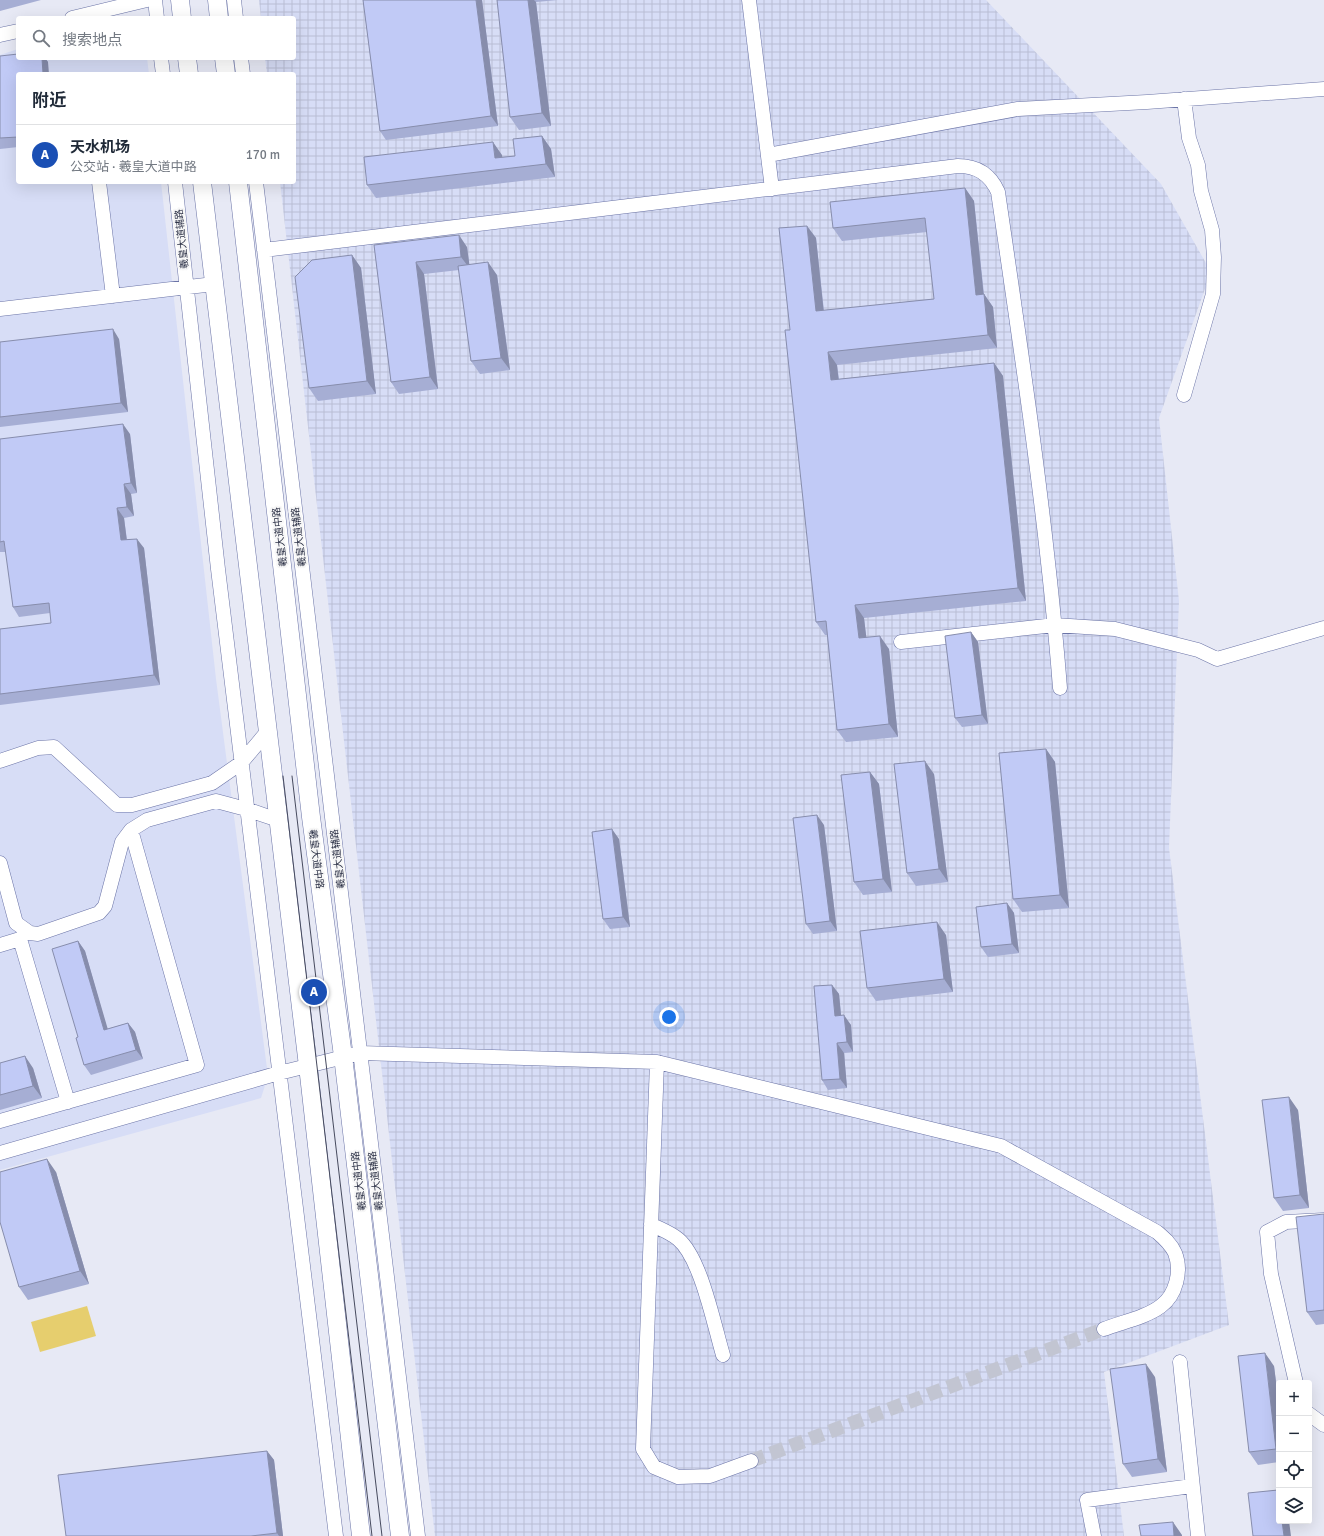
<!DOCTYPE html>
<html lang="zh">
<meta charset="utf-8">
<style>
body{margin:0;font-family:Signika,"Noto Sans SC",sans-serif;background:#f2f2f3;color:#1f2937}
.controls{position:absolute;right:12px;bottom:12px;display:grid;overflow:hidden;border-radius:4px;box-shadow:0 4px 16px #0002}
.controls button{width:36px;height:36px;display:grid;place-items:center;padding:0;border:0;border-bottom:1px solid #e0e1e3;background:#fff;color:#1f2937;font:20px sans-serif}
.you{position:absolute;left:669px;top:1017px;width:14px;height:14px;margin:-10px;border:3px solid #fff;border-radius:50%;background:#1a73e8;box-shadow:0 0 0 6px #1a73e833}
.badge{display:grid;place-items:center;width:26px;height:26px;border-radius:50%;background:#887416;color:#fff;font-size:13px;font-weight:700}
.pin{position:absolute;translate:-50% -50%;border:2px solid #fff;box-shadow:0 1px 4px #0006}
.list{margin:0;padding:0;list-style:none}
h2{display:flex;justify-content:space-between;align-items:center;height:52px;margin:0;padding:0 16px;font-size:17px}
h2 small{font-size:13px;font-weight:400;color:#747a83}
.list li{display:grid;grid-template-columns:26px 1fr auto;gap:12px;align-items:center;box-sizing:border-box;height:60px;padding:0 16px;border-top:1px solid #e0e1e3}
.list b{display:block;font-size:15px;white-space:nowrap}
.list p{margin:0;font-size:13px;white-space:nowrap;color:#747a83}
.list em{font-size:13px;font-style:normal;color:#747a83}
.icon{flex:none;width:22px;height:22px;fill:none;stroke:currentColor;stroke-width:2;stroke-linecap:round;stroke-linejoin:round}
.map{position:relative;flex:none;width:1324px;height:1536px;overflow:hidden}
.search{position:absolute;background:#fff;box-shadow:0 4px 16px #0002;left:16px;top:16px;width:280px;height:44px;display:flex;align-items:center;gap:10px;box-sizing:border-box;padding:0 14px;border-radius:4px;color:#747a83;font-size:15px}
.panel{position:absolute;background:#fff;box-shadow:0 4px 16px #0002;left:16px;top:72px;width:280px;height:112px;border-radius:4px}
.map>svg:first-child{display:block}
</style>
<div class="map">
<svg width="1324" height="1536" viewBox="0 0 1324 1536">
<defs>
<pattern id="industrial-grid" width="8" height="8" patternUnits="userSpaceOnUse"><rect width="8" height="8" fill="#d7ddf6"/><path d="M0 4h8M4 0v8" fill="none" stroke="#b9bed4"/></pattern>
</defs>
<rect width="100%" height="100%" fill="#e7e9f5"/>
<path fill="#d7ddf6" d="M18,49V58H147L149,74H18V182H161L216,679L268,1076L261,1098L0,1170V55Z"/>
<path fill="url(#industrial-grid)" d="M259,0H986L1161,184L1211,272L1159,418L1179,601L1169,848L1229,1325L1104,1372L1124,1536H435L280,182H294V74H267L265,58H294V18H261Z"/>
<path fill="#e6ce6e" d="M87,1306L96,1336L40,1352L31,1322Z"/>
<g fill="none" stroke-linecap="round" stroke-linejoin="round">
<path stroke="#c2c5d2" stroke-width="14" stroke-dasharray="14 7" stroke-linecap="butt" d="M751,1461L1104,1329"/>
<g stroke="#6b74a7" stroke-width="15">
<path id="minor" d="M155,0L157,18
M234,0L236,18
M749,0L772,189
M72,18L147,0
M0,35L18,31
M161,58L163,74
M241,58L243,74
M1184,99L1189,138L1198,165L1201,191L1212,230L1214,257L1213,294L1184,395
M768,155L1018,109L1147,102L1324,89
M99,182L113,296
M175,182L218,569L336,1536
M256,182L418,1536
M264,250L958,166C977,166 990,174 998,192C1022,357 1047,522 1060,688
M0,309L214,284
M901,642L1055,625L1115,629L1198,650L1217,659L1324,628
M0,761L38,748L54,747L117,805H132L212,783L241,763L267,732
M0,863L16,923L30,933L38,934L99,913L105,906L122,842L131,830L147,820L216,801L246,809L278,820
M0,945L20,939L68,1102
M657,1062L643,1449L654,1467L678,1477L710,1476L751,1461
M0,1121L197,1065L131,830
M0,1153L279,1073L360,1053L657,1062L1001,1146L1157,1232C1164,1238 1171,1244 1175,1253C1182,1271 1176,1295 1161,1306C1145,1318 1122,1322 1104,1329
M651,1224C660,1229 671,1233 678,1239C701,1258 714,1325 723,1355
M1180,1362L1198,1536
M1296,1383L1271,1274L1267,1232L1286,1222L1324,1220
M1309,1414L1324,1425
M1094,1536L1087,1500L1192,1486"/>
</g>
<g stroke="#6b74a7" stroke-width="19">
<path id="major" d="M180,0L182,18
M217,0L219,18
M187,58L189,74
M224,58L226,74
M202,182L308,1066L361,1536
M238,182L311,817L343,1056L400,1536"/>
</g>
<use href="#minor" stroke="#fff" stroke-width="14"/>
<use href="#major" stroke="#fff" stroke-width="18"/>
<path stroke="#464a5e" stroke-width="1" d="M283,776L372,1536
M292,776L382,1536"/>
</g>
<path fill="#a6aed4" d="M0,0H41L0,11Z
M363,0H482L498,126L386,140L380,131Z
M497,0H558L536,2L551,126L519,130L510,117Z
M0,56L18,58H45L48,62L18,74V147L0,149Z
M542,136L551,149L555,177L376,198L367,185L502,155V157L515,156Z
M965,188L974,201L984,294L993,307L997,348L837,365L839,379L994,363L1003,376L1026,601L864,618L866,637L889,649L898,737L846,742L837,730L827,635H825L816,622L807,226L816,238L824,311L934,299L927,232L842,241L833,228Z
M374,245L467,247L469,264L497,275L510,370L480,374L471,361L459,270L424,274L438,389L399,394L391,382Z
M352,255L361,268L376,394L318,401L309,388Z
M119,339L128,412L0,427V342Z
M130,434L137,493L131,494L134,516L124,518L127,540L144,548L160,685L0,705V629L51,623L50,613L19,617L13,607L6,552H0V439Z
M971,632L978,642L988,724L962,727L955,718Z
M1046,749L1055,762L1069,908L1022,912L1013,899Z
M870,772L879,784L892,892L863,895L854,882Z
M934,774L948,882L916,886L907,873Z
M824,825L837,931L813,934L806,924Z
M619,839L630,927L610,929L603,919Z
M1007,903L1014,913L1019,953L988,957L981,947Z
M946,935L953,992L876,1001L867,988Z
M78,941L85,951L107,1029L128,1023L135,1032L143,1059L91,1075L84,1065L78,1037Z
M832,985L839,994L841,1015L851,1025L853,1052L844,1053L847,1088L828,1090L822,1080Z
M0,1063L33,1068L42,1098L0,1110Z
M1298,1110L1309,1208L1283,1211L1274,1198Z
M56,1172L89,1284L28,1300L19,1287Z
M1324,1214V1324L1316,1325L1307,1312Z
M1274,1366L1279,1406V1462L1258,1465L1249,1452Z
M1155,1377L1167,1472L1132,1477L1123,1464Z
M267,1451L274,1460L283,1536H66Z"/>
<path fill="#878dac" d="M476,0H482L498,126L491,116Z
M528,0H534L536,2L551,126L542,113Z
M42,58H45L48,62L49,74H43Z
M542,136L551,149L555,177L546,164Z
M493,142L502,155L504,169L495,158Z
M965,188L974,201L985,308L976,295Z
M807,226L816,238L825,324L816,311Z
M459,235L467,247L470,269L461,257Z
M352,255L361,268L376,394L367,381Z
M416,262L424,274L438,389L430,377Z
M488,262L497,275L510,370L501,358Z
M984,294L993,307L997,348L988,335Z
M113,329L119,339L128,412L121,403Z
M828,352L837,365L840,393L831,380Z
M994,363L1003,376L1026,601L1018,588Z
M123,424L130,434L137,493L131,483Z
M124,484L131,494L134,516L127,507Z
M117,508L124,518L128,550L121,540Z
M137,539L144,548L160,685L154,675Z
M855,605L864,618L868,651L859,638Z
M971,632L978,642L988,724L982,715Z
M880,636L889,649L898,737L889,724Z
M1046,749L1055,762L1069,908L1060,895Z
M925,761L934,774L948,882L939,869Z
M870,772L879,784L892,892L883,879Z
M817,815L824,825L837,931L830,921Z
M612,829L619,839L630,927L623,917Z
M1007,903L1014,913L1019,953L1012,944Z
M937,922L946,935L953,992L944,979Z
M78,941L85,951L111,1040L104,1030Z
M832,985L839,994L842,1025L835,1016Z
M844,1015L851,1025L853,1052L847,1042Z
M128,1023L135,1032L143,1059L136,1050Z
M837,1043L844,1053L847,1088L840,1079Z
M25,1056L33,1068L42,1098L33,1086Z
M1289,1097L1298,1110L1309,1208L1300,1195Z
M47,1159L56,1172L89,1284L80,1271Z
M1265,1353L1274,1366L1279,1406V1452L1276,1449Z
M1146,1364L1155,1377L1167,1472L1158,1459Z
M267,1451L274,1460L283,1536H279L277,1533Z
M1282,1521H1289L1291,1536H1284Z
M1173,1522L1182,1535V1536H1174Z"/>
<path fill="#c1caf6" stroke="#878dac" d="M363,0H476L491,116L380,131Z
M497,0H528L542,113L510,117Z
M18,54V58H42L43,74H18V137L0,138V56Z
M542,136L546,164L367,185L364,157L493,142L495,158L515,156L513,139Z
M965,188L976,295L984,294L988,335L828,352L831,380L994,363L1018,588L855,605L859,638L880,636L889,724L837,730L826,621L816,622L785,330H790L779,228L807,226L816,311L934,299L925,218L833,228L830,202Z
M459,235L461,257L416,262L430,377L391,382L374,245Z
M352,255L367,381L309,388L295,277L312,260Z
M488,262L501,358L471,361L458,266Z
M113,329L121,403L0,417V342Z
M123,424L131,483L124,484L127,507L117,508L121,540L137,539L154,675L0,694V629L51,623L49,603L13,607L4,541L0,542V439Z
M971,632L982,715L955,718L945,636Z
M1046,749L1060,895L1013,899L999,753Z
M925,761L939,869L907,873L894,764Z
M870,772L883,879L854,882L841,775Z
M817,815L830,921L806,924L793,818Z
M612,829L623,917L603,919L592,832Z
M1007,903L1012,944L981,947L976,907Z
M937,922L944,979L867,988L860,931Z
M78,941L104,1030L128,1023L136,1050L84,1065L76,1038L78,1037L52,949Z
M832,985L835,1016L844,1015L847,1042L837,1043L840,1079L822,1080L814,986Z
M25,1056L33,1086L0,1095V1063Z
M1289,1097L1300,1195L1274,1198L1262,1100Z
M47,1159L80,1271L19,1287L0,1222V1172Z
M1324,1214V1310L1307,1312L1296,1217Z
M1265,1353L1276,1449L1249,1452L1238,1356Z
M1146,1364L1158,1459L1123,1464L1110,1369Z
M267,1451L277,1533L251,1536H66L58,1475Z
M1278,1490L1279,1496V1521H1282L1284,1536H1253L1248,1493Z
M1173,1522L1174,1536H1141L1139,1525Z"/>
<g text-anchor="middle" stroke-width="4" stroke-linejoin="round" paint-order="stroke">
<g font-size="10" fill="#2e3348" stroke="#f7f7f7">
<text transform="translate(181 239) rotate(-96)" y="4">羲皇大道辅路</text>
<text transform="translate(279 537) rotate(-97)" y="4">羲皇大道中路</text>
<text transform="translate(298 537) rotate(-97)" y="4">羲皇大道辅路</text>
<text transform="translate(317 859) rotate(83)" y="4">羲皇大道中路</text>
<text transform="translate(337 859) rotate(-97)" y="4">羲皇大道辅路</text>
<text transform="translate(358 1181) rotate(-97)" y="4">羲皇大道中路</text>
<text transform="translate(375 1181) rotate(-97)" y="4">羲皇大道辅路</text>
</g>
</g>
</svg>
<div class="controls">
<button>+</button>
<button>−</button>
<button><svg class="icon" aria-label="locate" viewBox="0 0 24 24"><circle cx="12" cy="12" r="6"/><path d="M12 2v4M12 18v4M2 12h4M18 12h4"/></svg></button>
<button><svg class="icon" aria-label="layers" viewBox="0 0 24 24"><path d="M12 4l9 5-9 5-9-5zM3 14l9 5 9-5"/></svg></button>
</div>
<div class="you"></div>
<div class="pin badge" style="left:314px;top:992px;background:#1a4fb4">A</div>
<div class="search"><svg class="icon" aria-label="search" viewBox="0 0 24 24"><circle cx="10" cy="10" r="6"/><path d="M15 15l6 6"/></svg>搜索地点</div>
<section class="panel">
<h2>附近<small></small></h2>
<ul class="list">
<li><span class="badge" style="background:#1a4fb4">A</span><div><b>天水机场</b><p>公交站 · 羲皇大道中路</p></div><em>170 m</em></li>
</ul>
</section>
</div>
